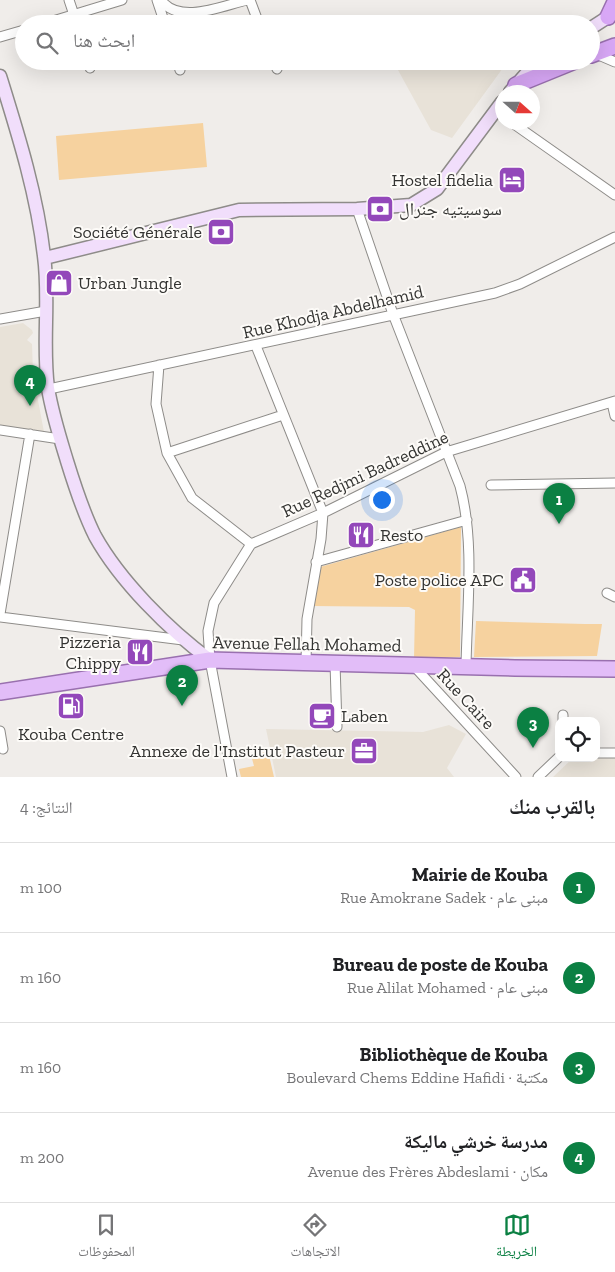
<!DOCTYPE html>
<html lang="ar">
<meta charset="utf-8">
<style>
body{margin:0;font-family:"Zilla Slab","Noto Naskh Arabic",serif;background:#f2f2f2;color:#202124;direction:rtl}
.controls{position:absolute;right:15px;bottom:15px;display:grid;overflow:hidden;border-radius:10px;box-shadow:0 5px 20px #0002}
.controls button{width:45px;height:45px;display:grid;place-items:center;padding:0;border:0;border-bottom:1px solid #e0e0e0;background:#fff;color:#202124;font:25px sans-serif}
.compass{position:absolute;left:495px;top:85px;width:45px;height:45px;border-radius:50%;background:#fff;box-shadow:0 5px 20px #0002;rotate:111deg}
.you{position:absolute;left:381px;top:499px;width:18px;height:18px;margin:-12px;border:4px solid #fff;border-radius:50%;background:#1a73e8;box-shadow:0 0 0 8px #1a73e833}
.badge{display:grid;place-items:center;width:32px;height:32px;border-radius:50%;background:#0b8043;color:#fff;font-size:16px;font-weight:700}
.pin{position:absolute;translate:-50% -41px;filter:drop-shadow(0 1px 2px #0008)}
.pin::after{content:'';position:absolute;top:26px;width:18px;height:15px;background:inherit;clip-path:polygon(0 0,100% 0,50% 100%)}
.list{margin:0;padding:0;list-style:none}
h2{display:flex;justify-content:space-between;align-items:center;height:65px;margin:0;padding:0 20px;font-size:21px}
h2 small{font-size:16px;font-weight:400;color:#757577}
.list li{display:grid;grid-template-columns:32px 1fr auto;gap:15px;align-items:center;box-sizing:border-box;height:90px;padding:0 20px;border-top:1px solid #e0e0e0}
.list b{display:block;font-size:19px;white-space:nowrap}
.list p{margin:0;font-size:16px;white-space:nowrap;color:#757577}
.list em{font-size:16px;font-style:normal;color:#757577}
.icon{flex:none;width:28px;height:28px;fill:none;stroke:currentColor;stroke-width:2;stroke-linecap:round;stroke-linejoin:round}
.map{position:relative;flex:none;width:615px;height:777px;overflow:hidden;direction:ltr}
.search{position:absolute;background:#fff;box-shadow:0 5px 20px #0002;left:15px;right:15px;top:15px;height:55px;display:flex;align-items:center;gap:12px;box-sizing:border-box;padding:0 18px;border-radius:28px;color:#757577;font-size:19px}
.sheet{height:425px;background:#fff}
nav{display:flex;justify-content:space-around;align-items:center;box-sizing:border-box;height:70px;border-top:1px solid #e0e0e0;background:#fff;font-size:14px;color:#757577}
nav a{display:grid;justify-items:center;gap:2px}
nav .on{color:#0b8043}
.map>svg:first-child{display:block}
</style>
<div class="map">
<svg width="615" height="777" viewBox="0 0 615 777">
<rect width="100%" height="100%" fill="#f0edea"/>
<path fill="#e8e2d8" d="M393,61H508L452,138L431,130Z
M23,323L32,330L33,333L27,340L32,344L33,374L44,432L0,427V327Z
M449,725L466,734L447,768L454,777H276L266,729L423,732Z
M615,757V777H553L573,758Z"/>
<path fill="#f6d29f" d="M203,123L207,167L59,180L56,136Z
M461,527L460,657L414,659L415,610L409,607L311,606L320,567Z
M476,621L585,624H602L597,656L474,657Z
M268,751L274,777H241L239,769L254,766L251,755Z"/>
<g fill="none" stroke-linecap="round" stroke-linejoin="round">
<g stroke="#8e8c89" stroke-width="11">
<path id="minor" d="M69,0L77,24
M157,0L165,24
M161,0C179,25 222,6 247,0
M250,0L259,24
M43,24L122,0
M0,37L24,30
M594,53L615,62
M88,61L90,68
M177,61L180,70
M274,61L277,69
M511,122L615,195
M357,209L393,314L460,486C475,542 467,608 466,666
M0,319L46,311
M256,346L323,513L321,539L307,619L306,663
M159,365L156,404L167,453L192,498L251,544
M49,389L495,293L520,284L615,237
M612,403L615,416
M0,430L60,439
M167,453L283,415
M491,485L615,483
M316,562L467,520
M607,593L615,597
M0,614L30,434
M0,617L183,640
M335,663L337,727
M413,665L516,777
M563,721V715
M0,731L3,749
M596,753H615
M232,777L210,660L208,631L214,603L251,544L323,513L446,452L615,401
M538,777L559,757"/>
</g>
<g stroke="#8e8c89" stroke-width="15">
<path id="secondary" d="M591,28L608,17
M0,76C18,134 37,194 44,256C50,300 42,344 48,388C52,413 60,438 67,461C75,487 83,512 95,536C120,581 169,630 210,660
M510,92L533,66L540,61
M45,258L239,210L357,209L411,205L437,189L502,102"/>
</g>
<g stroke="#9970af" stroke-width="18">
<path id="primary" d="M0,692L210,660L515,668L615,669"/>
</g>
<g stroke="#9970af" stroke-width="18">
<path id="trunk" d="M608,17L615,2
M591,55L615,46
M516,85L575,61"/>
</g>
<use href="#minor" stroke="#fff" stroke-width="9"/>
<use href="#secondary" stroke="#f1defb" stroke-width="12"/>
<use href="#primary" stroke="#e2bdf8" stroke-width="15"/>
<use href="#trunk" stroke="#d8a7f6" stroke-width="15"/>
</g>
<defs>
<g id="hotel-square" transform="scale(1.4375)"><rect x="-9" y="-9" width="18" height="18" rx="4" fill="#9348ba" stroke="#fdfbf8"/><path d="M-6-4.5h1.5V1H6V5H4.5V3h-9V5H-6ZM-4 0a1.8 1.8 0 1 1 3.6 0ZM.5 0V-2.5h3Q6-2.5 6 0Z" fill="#fff"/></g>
<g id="bank-square" transform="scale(1.4375)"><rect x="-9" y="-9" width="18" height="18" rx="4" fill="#9348ba" stroke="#fdfbf8"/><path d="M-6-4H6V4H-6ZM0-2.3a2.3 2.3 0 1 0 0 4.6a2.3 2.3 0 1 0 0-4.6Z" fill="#fff"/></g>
<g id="shop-square" transform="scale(1.4375)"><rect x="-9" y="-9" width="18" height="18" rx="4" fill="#9348ba" stroke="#fdfbf8"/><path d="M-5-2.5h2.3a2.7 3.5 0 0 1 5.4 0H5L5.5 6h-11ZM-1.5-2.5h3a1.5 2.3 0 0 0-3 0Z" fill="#fff"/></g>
<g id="restaurant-square" transform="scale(1.4375)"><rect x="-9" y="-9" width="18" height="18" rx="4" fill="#9348ba" stroke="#fdfbf8"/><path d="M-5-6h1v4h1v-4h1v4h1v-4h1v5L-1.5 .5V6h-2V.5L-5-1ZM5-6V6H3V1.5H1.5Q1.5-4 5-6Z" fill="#fff"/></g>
<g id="civic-square" transform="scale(1.4375)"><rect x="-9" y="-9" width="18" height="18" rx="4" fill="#9348ba" stroke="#fdfbf8"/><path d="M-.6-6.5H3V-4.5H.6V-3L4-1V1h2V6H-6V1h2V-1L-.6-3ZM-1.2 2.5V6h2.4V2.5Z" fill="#fff"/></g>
<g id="fuel-square" transform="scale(1.4375)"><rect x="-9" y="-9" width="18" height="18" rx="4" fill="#9348ba" stroke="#fdfbf8"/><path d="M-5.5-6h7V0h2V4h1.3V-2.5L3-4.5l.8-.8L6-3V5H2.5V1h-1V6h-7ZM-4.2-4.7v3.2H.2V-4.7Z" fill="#fff"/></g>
<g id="cafe-square" transform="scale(1.4375)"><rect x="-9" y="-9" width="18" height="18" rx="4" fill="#9348ba" stroke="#fdfbf8"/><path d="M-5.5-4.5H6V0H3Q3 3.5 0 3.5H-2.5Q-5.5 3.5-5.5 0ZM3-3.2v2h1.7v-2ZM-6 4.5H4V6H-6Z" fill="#fff"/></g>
<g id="office-square" transform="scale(1.4375)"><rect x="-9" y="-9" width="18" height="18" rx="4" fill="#9348ba" stroke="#fdfbf8"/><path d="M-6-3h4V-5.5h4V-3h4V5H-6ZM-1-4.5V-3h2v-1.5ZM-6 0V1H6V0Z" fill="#fff"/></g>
</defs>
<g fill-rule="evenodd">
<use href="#hotel-square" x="512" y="180"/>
<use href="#bank-square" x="380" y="209"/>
<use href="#bank-square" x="221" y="232"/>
<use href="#shop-square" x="59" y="283"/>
<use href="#restaurant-square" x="361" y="535"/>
<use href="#civic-square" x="523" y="580"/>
<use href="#restaurant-square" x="140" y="652"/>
<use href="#fuel-square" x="71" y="706"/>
<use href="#cafe-square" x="322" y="716"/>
<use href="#office-square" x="364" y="751"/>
</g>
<g text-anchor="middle" stroke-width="4" stroke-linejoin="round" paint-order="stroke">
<g font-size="18" fill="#343432" stroke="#fdfbf8" text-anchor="end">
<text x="493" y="186">Hostel fidelia</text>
<text x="399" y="215" text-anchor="start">سوسيتيه جنرال</text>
<text x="202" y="238">Société Générale</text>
<text x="78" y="289" text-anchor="start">Urban Jungle</text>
<text x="380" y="541" text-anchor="start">Resto</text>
<text x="504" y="586">Poste police APC</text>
<text x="121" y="648">Pizzeria<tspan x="121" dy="21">Chippy</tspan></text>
<text x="341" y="722" text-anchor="start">Laben</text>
<text x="71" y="740" text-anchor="middle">Kouba Centre</text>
<text x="345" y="757">Annexe de l'Institut Pasteur</text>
</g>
<g font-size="18" fill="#343432" stroke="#fdfbf8">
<text transform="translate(333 312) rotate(-13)" y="6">Rue Khodja Abdelhamid</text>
<text transform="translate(365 474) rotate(-25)" y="6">Rue Redjmi Badreddine</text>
<text transform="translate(307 644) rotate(1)" y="6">Avenue Fellah Mohamed</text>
<text transform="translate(466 699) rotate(47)" y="6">Rue Caire</text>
</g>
</g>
</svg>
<div class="controls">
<button><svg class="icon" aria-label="locate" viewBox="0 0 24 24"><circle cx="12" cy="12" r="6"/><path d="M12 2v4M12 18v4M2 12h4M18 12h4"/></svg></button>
</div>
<svg class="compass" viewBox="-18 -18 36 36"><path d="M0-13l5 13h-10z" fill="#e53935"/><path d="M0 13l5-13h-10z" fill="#757577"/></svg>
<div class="you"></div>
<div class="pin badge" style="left:559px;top:524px">1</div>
<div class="pin badge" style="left:182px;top:706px">2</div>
<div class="pin badge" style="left:533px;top:748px">3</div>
<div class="pin badge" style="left:30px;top:406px">4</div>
<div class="search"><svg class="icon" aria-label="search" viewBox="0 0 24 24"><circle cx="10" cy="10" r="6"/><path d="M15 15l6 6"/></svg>ابحث هنا</div>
</div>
<section class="sheet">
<h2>بالقرب منك<small>النتائج: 4</small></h2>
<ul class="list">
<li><span class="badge">1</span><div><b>Mairie de Kouba</b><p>مبنى عام · Rue Amokrane Sadek</p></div><em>100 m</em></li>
<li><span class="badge">2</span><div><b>Bureau de poste de Kouba</b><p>مبنى عام · Rue Alilat Mohamed</p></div><em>160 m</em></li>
<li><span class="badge">3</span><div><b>Bibliothèque de Kouba</b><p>مكتبة · Boulevard Chems Eddine Hafidi</p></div><em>160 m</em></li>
<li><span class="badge">4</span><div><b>مدرسة خرشي ماليكة</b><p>مكان · Avenue des Frères Abdeslami</p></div><em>200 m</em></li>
</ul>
</section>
<nav>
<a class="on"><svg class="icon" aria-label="map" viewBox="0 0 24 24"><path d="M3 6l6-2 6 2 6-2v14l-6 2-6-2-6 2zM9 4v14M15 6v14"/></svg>الخريطة</a>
<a><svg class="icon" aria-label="directions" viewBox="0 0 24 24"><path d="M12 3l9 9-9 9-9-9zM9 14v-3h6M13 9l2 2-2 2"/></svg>الاتجاهات</a>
<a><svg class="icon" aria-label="saved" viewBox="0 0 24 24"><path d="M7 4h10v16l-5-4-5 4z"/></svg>المحفوظات</a>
</nav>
